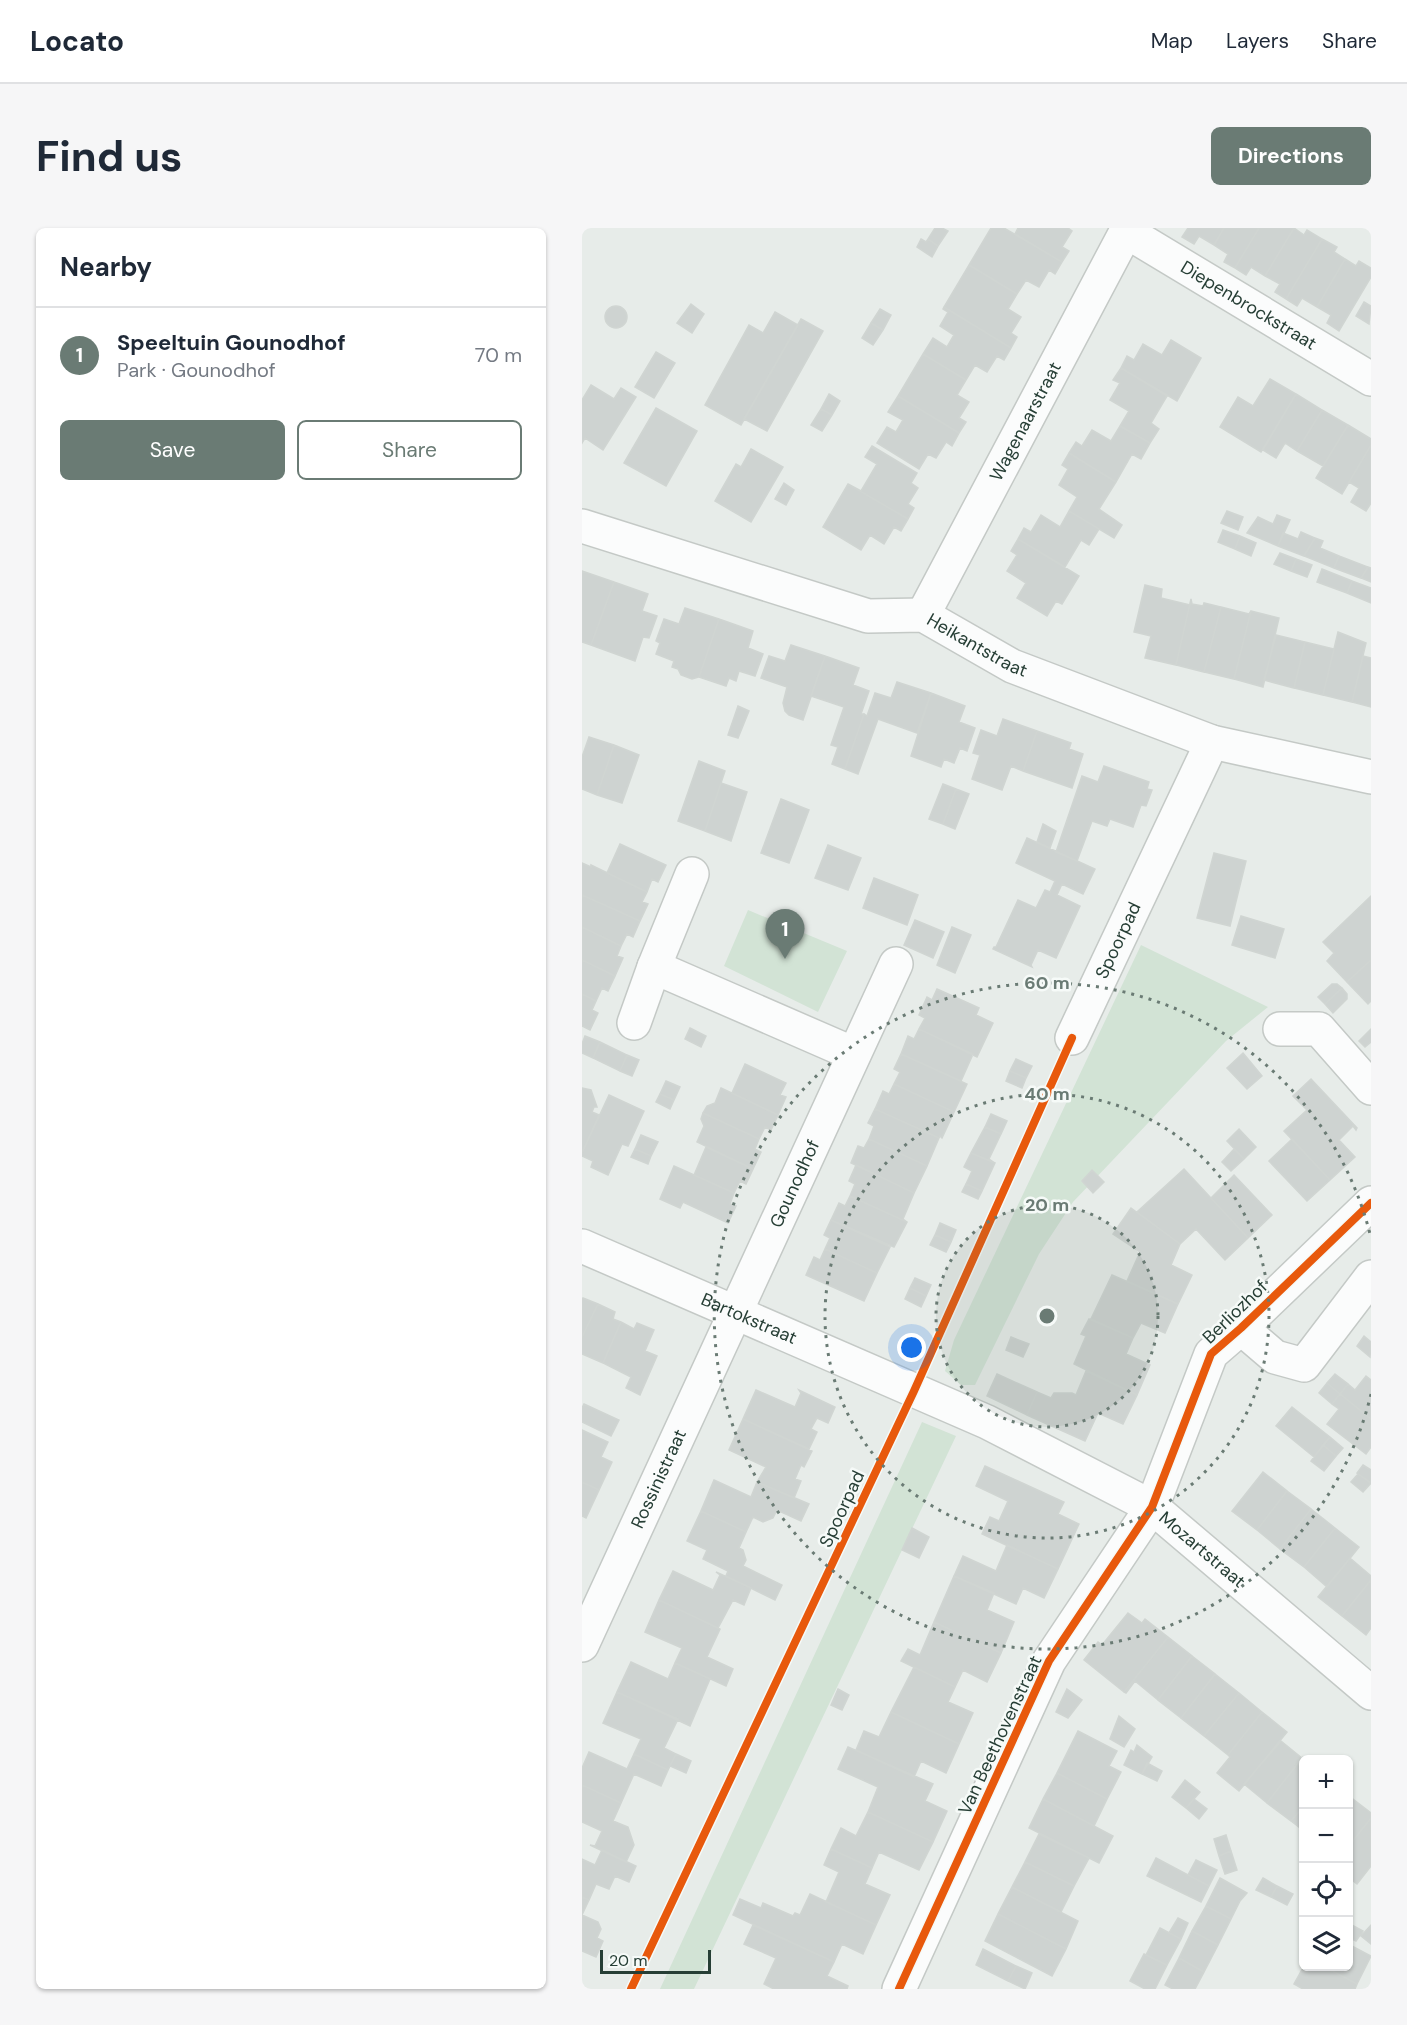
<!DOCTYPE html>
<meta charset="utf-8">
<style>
body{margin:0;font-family:"DM Sans",sans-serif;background:#f6f6f7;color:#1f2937}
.controls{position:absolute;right:18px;bottom:18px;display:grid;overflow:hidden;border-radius:9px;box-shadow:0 2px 4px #0004}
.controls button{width:54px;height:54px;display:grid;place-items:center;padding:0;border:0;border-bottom:2px solid #e0e1e3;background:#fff;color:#1f2937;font:30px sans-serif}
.scale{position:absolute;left:18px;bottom:15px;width:111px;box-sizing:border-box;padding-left:6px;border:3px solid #263e35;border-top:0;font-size:16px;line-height:21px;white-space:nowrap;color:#263e35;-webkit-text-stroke:4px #f6faf8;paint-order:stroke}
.you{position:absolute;left:330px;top:1120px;width:21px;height:21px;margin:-15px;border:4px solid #fff;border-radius:50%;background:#1a73e8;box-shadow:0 0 0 9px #1a73e833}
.badge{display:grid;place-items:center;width:39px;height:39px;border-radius:50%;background:#6a7b74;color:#fff;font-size:20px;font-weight:700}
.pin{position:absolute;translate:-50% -50px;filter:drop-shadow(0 2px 3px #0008)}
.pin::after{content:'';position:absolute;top:32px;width:21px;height:18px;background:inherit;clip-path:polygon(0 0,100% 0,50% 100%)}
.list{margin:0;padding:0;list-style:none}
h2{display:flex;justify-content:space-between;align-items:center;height:78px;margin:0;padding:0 24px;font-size:26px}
h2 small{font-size:20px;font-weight:400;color:#747a83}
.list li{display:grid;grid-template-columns:39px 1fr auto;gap:18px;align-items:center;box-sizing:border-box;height:96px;padding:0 24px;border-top:2px solid #e0e1e3}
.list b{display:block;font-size:22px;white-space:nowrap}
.list p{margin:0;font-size:20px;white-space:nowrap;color:#747a83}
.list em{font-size:20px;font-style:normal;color:#747a83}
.actions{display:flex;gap:12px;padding:18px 24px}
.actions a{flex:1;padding:14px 0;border:2px solid #6a7b74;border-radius:9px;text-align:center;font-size:21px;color:#6a7b74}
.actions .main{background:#6a7b74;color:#fff}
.icon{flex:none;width:33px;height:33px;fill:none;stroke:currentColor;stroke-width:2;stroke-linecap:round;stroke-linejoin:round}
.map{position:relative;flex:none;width:789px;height:1761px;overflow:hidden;border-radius:9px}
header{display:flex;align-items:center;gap:36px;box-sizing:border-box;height:84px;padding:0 30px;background:#fff;border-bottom:2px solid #e0e1e3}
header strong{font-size:28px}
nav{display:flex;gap:33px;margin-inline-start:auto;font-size:21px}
.intro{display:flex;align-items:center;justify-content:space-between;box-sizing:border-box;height:144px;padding:0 36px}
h1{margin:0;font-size:42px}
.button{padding:15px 27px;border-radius:9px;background:#6a7b74;color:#fff;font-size:21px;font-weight:700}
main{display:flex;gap:36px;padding:0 36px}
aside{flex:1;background:#fff;border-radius:9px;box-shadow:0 2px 4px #0004}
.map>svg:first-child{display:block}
</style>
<header>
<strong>Locato</strong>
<nav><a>Map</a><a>Layers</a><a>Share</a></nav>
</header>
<div class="intro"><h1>Find us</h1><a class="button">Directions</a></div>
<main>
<aside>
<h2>Nearby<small></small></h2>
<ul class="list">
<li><span class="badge">1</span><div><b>Speeltuin Gounodhof</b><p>Park · Gounodhof</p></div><em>70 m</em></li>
</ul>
<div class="actions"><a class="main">Save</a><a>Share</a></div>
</aside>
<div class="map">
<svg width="789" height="1761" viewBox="0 0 789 1761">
<rect width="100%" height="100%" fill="#e7ece9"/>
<path fill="#d2e3d5" d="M166,682L265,723L236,784L142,738Z
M559,717L686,779L644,813L491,974L457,1026L393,1157H379L363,1143L372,1112Z
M340,1194L374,1208L112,1761H78Z"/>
<path fill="#ced3d1" stroke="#d0d5d2" stroke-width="1.5" d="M353,0H360L366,3L356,18L346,11Z
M409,0H422L480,34L473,46L467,42L457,59L444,52L435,66L387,37Z
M436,0H486L490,3L480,19L487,23L480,34L433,6Z
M606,0H642L632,17L617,8L612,16L600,9Z
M642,0H677L653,40L642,34L646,26L632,17Z
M677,0H712L683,48L669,39L664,47L653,40Z
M712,0L722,7L725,2L740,11L704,71L693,64L698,56L683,48Z
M339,11L344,14L346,11L356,18L350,29L335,19Z
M740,11L755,19L752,24L763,31L735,79L720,70L715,78L704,71Z
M763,31L774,38L777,33L789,40V49L757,103L745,95L749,87L735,79Z
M387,37L435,66L426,81L439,89L429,105L435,109L429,120L362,79Z
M782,74L789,78L787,96L774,88Z
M109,76L122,86L110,105L95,95Z
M23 89a11 11 0 1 1 22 0a11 11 0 1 1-22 0Z
M362,79L429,120L422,132L415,128L405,144L393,137L384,152L341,126L351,110L365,119L372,107L358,98L366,84L361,81Z
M298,81L309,87L301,102L289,95Z
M193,84L216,97L159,197L123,177L167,97L181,105Z
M219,91L241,103L185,203L162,191Z
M289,95L301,102L291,117L280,110Z
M589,112L619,130L595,173L539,140L545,128L552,132L561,116L580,127Z
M74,124L93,135L72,170L53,159Z
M341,126L384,152L375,167L387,174L377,190L384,194L377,205L316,168Z
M539,140L585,168L569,195L577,201L568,215L538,198L547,183L528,172L538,155L531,152Z
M688,151L714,166L679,224L638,199L656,169L671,178Z
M9,157L32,171L39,160L54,169L21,222L3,210L0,215V172Z
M247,166L258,173L250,187L239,181Z
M714,166L740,182L715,223L703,215L694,230L681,222Z
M316,168L377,205L370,218L364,214L354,230L346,226L337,241L295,215L305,199L314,204L321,192L306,184Z
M74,180L115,203L84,258L42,235Z
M239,181L250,187L240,203L229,197Z
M740,182L766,197L741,238L715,223Z
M766,197L789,211V217L760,266L734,250Z
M538,198L568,215L559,231L550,226L534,254L487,225L494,214L500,218L510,202L529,213Z
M789,217V275L784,283L769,274L777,260L767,254Z
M290,218L335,245L329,255L336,260L326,276L332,280L326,291L266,256L279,263L295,236L283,229Z
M169,221L201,239L169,294L133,273L154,236L159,239Z
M487,225L534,254L517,281L540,297L532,310L487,283L495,269L477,257L486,241L480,237Z
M202,255L212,262L204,277L193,271Z
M266,256L326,291L319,303L312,299L302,316L288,307L279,322L241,299Z
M487,283L517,301L507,317L499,312L483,339L436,311L442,300L449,304L459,287L478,299Z
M645,283L661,289L656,302L639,295Z
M695,287L708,292L696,318L665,305L676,289L691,296Z
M641,302L658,308L653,321L636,314Z
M719,304L733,310L722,328L696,318L701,305L716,311Z
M658,308L674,315L669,328L653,321Z
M733,310L741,313L738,320L757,328L752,340L722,328Z
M436,311L497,348L480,376L474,373L465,388L435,370L444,355L425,343L435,327L429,323Z
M698,325L714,331L709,343L692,336Z
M757,328L786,339L779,350L752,340Z
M714,331L730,337L725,349L709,343Z
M786,339L789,340V354L779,350Z
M740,341L770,353L765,365L735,354Z
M0,343L32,354L9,417L0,414Z
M770,353L789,360V375L765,365Z
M32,354L66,366L60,383L75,388L67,410L61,409L53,433L9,417Z
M563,357L580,361L579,370L608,377L609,371L594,437L563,430L569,408L552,404Z
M609,371L610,376L621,378L622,375L639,379L622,444L594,437Z
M639,379L667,386L669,383L652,451L622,444Z
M103,380L137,391L117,449L110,451L99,447L96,441L90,439L92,433L74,426L78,415L74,413L82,391L97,396Z
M669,383L697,390L681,459L652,451Z
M137,391L171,403L166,420L181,426L173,448L157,443L154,453L147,450L144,458L117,449Z
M756,404L784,415L770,474L741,467Z
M694,407L723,414L712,460L682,452Z
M723,414L752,421L741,467L712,460Z
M209,417L243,428L221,492L207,487L203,483L201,475L205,459L179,450L187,428L203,433Z
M243,428L277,440L271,457L287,463L279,486H282L263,541L250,536L256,519L249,517L262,479L229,468Z
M781,428L789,430V479L770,474Z
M315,454L349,465L335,505L296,491L276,546L263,541L282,486L285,488L293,465L309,470Z
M349,465L383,478L377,494L393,500L385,523L378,520L372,535L362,531L359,539L329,528Z
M156,478L167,483L156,510L146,507Z
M421,491L455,503L441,543L429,538L420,562L390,551L398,527L391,525L399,502L415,508Z
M455,503L489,515L487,521L501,526L490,560L441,543Z
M7,509L32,517L15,567L0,561V529Z
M32,517L57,527L40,575L15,567Z
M117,533L143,543L123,603L96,593Z
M522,538L567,554L565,561L570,562L564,578L559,577L551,599L528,591L525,598L510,593L495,633L474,624L500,548L516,554Z
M139,555L165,564L149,613L123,603Z
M361,556L374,561L361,596L347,591Z
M374,561L387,566L373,601L361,596Z
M199,571L227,582L207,635L179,625Z
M461,596L474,603L468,620L455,614Z
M445,610L513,641L501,666L480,656L475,667L498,678L474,730L456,722L449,737L450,739L411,721L412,719H414L436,672L454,680L463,662L468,664L473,653L434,635Z
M38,616L84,637L76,654L70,651L65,664L25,645Z
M246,617L279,630L266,662L233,650Z
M632,625L664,633L648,698L615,690Z
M0,635L9,639V637L65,664L60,674L66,676L58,693L0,667Z
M292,650L336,667L325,697L281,680Z
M0,667L58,693L51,709L45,706L39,718L0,699Z
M789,668V732L765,754L745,733L752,725L741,714Z
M659,688L702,701L693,730L650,717Z
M333,692L362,704L351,730L322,717Z
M0,699L39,718L35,728L41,730L33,748L0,732Z
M370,699L389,707L373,745L355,737Z
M0,732L33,748L26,763L20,760L14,773L0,766Z
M789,732V773L786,776L765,754Z
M750,756H755L760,760L743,776L736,769Z
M760,760L765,766V771L751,785L743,776Z
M355,761L397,780L394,787L411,795L395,829L337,801L343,790L337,787L345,769L350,772Z
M0,766L14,773L10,782L16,785L8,802L0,798Z
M108,800L124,808L119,819L103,811Z
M337,801L391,826L379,853L319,826L326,808L332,811Z
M789,801V814L783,819L777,813Z
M3,808L18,814L11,830L0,825V816Z
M18,814L45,827L38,843L11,830Z
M661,825L680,848L665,861L645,840Z
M319,826L385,856L372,884L312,856L318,844L312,841Z
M45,827L57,832L50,848L38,843Z
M434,831L450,838L444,850L428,843Z
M163,836L204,855L198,867L204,869L196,887L150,865Z
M428,843L444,850L440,860L424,853Z
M729,851L775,900L774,902L771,898L757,912L773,929L748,952L702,903L725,882L711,868Z
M84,853L98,859L92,872L78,866Z
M312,856L372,884L360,910L358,908L357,910L293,881L301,863L307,866Z
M0,860L9,862L15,879H12L10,884L17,887L0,925Z
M139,860L196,887L189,902L183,899L177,911L121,885L125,878L133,875Z
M78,866L92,872L88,881L74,874Z
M27,867L62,883L46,918L40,916L26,947L9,939L11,933L0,928V925Z
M293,881L357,910L345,938L287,911L292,898L286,895Z
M121,885L177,911L173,921L179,924L171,941L115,914L122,898L119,891Z
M409,886L425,893L419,906L403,899Z
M403,899L419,906L407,931L413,935L389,925Z
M657,901L674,919L662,931L645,913Z
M59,907L76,914L69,928L53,921Z
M287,911L345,938L332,965L269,935L276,918L282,920Z
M710,911L748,952L725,973L687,933Z
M124,919L171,941L164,956L158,953L152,965L112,947Z
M53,921L69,928L66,936L49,929Z
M652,921L662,931L649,943L640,934Z
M389,925L413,935L400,963L384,956L390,943L382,939Z
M274,937L332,965L321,991L325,994L268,968L273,956L267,953Z
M92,938L152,965L148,976L154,978L146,995L101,974L98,980L78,971Z
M602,941L666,1010L643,1032L614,1001L598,1016L555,984Z
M510,942L522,954L511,965L500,953Z
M652,947L690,987L666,1010L629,970Z
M384,956L400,963L396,971L380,964Z
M268,968L325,994L312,1019L249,992L257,975L263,978Z
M549,980L598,1016L589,1037L610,1047L596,1076L545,1053L558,1024L531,1006Z
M249,992L308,1019L295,1045L243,1021L248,1010L242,1007Z
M358,995L374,1002L369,1014L353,1007Z
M353,1007L369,1014L364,1024L348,1017Z
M243,1021L295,1045L282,1073L224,1047L232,1029L238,1032Z
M530,1047L596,1076L583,1105L559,1095L551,1110L509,1091Z
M333,1050L349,1057L344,1068L328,1060Z
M328,1060L344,1068L339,1079L323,1071Z
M1,1070L16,1076L0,1109V1071Z
M16,1076L33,1084L31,1091L39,1094L21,1135L0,1126V1109Z
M507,1091L551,1110L544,1126L568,1137L555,1167L492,1136L504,1108L499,1106Z
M39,1094L52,1101L55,1095L72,1102L63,1123L75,1128L58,1167L44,1160L49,1149L21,1135Z
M782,1108L789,1114L788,1129L775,1118Z
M429,1109L447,1116L441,1129L424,1122Z
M504,1143L555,1167L541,1196L516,1185L503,1213L445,1187L455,1164L469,1170L472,1165H490L494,1167Z
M415,1146L455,1164L445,1187L405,1168Z
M753,1146L766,1156L758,1166L745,1155Z
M784,1148L789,1152V1191L758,1166L766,1156L773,1162Z
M745,1155L758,1166L750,1176L737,1165Z
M174,1162L213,1179L219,1165L217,1162L253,1179L246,1195L235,1190L229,1201L235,1204L227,1221L161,1191Z
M758,1166L789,1191V1219L784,1226L745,1196L757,1181L750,1176Z
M2,1176L37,1192L29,1208L0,1194V1180Z
M710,1179L748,1209L732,1229L694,1198Z
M161,1191L230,1223L222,1239L219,1237L213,1251L219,1253L212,1270L175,1254L184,1239L147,1222Z
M0,1202L26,1214L19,1229L30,1234L17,1262L0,1254Z
M748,1209L761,1220L754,1228L741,1217Z
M741,1217L754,1228L742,1243L729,1233Z
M781,1237L789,1242V1255L775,1245Z
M403,1238L482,1274L476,1286L497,1296L476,1341L400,1306L408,1289L417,1293L426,1273L394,1258Z
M681,1244L705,1263L675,1302L650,1283Z
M776,1246L789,1255L781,1264L769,1254Z
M132,1252L169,1269L175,1254L227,1276L219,1293L195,1282L191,1290L181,1294L171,1289L164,1304L119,1283Z
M0,1254L17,1262L4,1290L0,1288Z
M705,1263L729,1281L698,1321L675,1302Z
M729,1281L753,1300L722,1339L698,1321Z
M119,1283L164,1304L157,1320L161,1322L164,1332L161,1338L200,1357L193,1372L144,1348L146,1343L121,1331L125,1322L105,1313Z
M330,1300L347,1309L337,1330L320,1322Z
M753,1300L777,1319L745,1359L722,1339Z
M425,1317L476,1341L462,1370L441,1360L434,1376L372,1348L381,1328L414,1343Z
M768,1330L789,1348V1352L760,1388L736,1369Z
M91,1343L131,1362L138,1347L134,1344L169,1360L162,1377L151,1372L136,1400L77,1372Z
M372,1348L412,1365L405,1382L432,1394L419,1425L352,1394Z
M789,1352V1400L784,1407L760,1388Z
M77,1372L138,1401L125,1429L151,1441L144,1458L93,1435L100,1420L63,1404Z
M546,1385L560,1395L563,1391L586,1409L542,1464L502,1432L516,1414L520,1417Z
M352,1394L419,1425L405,1454L381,1442L373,1459L319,1433L326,1421L338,1427Z
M586,1409L610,1428L576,1472L553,1453L544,1465L542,1464Z
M610,1428L633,1446L599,1490L576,1472Z
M49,1434L86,1451L93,1435L128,1451L108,1498L35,1464Z
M332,1439L373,1459L366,1474L391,1485L377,1516L309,1484Z
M633,1446L657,1465L622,1508L599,1490Z
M256,1461L267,1467L260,1482L249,1477Z
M485,1461L500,1472L486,1490L474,1484Z
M35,1464L96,1491L82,1520L94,1526L86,1542L52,1526L59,1511L21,1495Z
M657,1465L680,1484L646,1527L622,1508Z
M309,1484L377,1516L364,1545L339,1533L332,1549L274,1522L282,1503L297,1509Z
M680,1484L705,1504L657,1563L635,1545L648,1529L646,1527Z
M537,1488L553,1501L542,1519L528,1511Z
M496,1503L535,1523L527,1538L539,1544L525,1571L475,1545Z
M699,1513L720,1530L685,1575L662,1556Z
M555,1517L570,1529L560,1546L542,1537L549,1522L552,1524Z
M266,1519L351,1556L343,1573L365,1583L351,1614L286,1584L296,1559L256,1541Z
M7,1524L45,1541L52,1526L86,1542L79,1558L52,1546L39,1575L0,1557V1540Z
M94,1526L109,1533L104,1545L88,1538Z
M720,1530L722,1578L709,1593L685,1575Z
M565,1535L580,1543L575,1553L560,1546Z
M475,1545L525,1571L512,1598L461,1571Z
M603,1552L618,1564L604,1580L590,1569Z
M0,1557L39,1575L31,1593L46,1599L52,1617L44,1634L8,1617L13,1618L20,1603L0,1594Z
M767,1568L789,1585V1590L766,1619Z
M461,1571L531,1608L517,1635L447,1600Z
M612,1571L625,1581L617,1591L604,1580Z
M722,1578V1603L709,1593Z
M286,1584L351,1614L337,1642L297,1624L290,1640L249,1621L259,1600L274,1608Z
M789,1590V1638L775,1656L766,1649V1619Z
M457,1606L507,1630L492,1658L443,1634Z
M644,1607L649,1623L637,1628L632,1611Z
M249,1621L290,1640L283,1656L308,1667L294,1697L244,1674L257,1644L242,1637Z
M20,1622L54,1638L47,1654L33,1648L27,1661L14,1656L7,1672L0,1669V1631L13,1637Z
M649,1623L655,1642L643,1646L637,1628Z
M574,1630L627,1658L619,1674L565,1648Z
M614,1632L635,1642L627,1658L606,1647Z
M443,1634L492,1658L479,1684L430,1659Z
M638,1650L665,1665L658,1673L649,1691L624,1678Z
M681,1650L695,1658L689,1669L674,1662Z
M695,1658L711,1666L705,1677L689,1669Z
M430,1659L496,1693L484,1721L416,1686Z
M228,1666L294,1697L281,1726L260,1716L252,1734L151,1687L158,1671L179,1680L181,1675L211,1688L213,1685L218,1687Z
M0,1669L7,1672L0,1687Z
M624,1678L649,1691L636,1717L610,1703Z
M416,1686L484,1721L470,1748L403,1713Z
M0,1687L16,1694L19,1701L15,1710L21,1713L14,1729L0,1723Z
M596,1690L606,1695L599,1711L587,1705Z
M766,1695L781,1703L774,1713L766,1709Z
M171,1697L252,1734L245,1748L266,1758L265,1761H192L182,1756L194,1730L162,1716Z
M789,1697V1716L779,1708Z
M578,1700L599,1711L585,1737L564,1727Z
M610,1703L636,1717L622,1744L597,1730Z
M766,1716L789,1728L775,1756L741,1738H766Z
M401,1721L434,1738L426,1753L394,1737Z
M562,1726L585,1737L573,1761H563L548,1753Z
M597,1730L622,1744L613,1761H591L583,1757Z
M434,1738L450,1745L443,1761L426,1753Z
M722,1738H741L775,1756L773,1761H721L712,1756Z"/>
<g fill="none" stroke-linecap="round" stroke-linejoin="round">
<g stroke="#c4c9c6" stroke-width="36">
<g id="minor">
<path id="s1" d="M545,4L789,151"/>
<path id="s2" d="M0,298L286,388L341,387L430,438L630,514L789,549"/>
<path id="s3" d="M341,387L546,0"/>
<path d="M72,739L272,826"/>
<path d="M52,795L72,739L110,646"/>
<path d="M698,801H737L789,860"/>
<path id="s4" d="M490,810L630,514"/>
<path id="s5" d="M0,1018L405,1194L570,1279L789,1465"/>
<path d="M659,1100L693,1129L722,1137L789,1049"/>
<path id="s6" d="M0,1417L314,736"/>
<path d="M317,1761L467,1433L570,1279L629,1126L659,1100L789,975"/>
</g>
</g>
<use href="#minor" stroke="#fbfcfc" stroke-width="33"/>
<g stroke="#f6faf8" stroke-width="11">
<path id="cycleway" d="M49,1761L332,1163L490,810
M317,1761L467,1433L570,1279L629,1126L659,1100L789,975"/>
</g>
<use href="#cycleway" stroke="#e8590c" stroke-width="8"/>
</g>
<circle cx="465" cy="1088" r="111" fill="#6a7b74" fill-opacity=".12"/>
<g fill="none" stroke="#6a7b74" stroke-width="3" stroke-dasharray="3 6">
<circle cx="465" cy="1088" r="111"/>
<circle cx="465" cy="1088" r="222"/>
<path d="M789 1166A333 333 0 1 1 789 1010"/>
</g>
<g text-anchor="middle" stroke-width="5" stroke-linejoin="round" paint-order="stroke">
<g font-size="18" fill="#263e35" stroke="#f6faf8">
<text dy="6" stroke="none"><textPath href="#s1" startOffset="142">Diepenbrockstraat</textPath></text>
<text dy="6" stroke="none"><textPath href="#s3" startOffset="219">Wagenaarstraat</textPath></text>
<text dy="6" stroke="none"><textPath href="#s2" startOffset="417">Heikantstraat</textPath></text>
<text dy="6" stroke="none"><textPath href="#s4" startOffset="108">Spoorpad</textPath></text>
<text dy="6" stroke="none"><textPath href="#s6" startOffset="508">Gounodhof</textPath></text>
<text transform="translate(653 1084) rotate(-44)" y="6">Berliozhof</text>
<text dy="6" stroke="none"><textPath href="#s5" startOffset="182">Bartokstraat</textPath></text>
<text dy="6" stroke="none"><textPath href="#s6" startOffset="183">Rossinistraat</textPath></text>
<text transform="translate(260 1281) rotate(-65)" y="6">Spoorpad</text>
<text dy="6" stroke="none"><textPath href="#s5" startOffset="693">Mozartstraat</textPath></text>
<text transform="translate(418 1507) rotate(-65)" y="6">Van Beethovenstraat</text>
</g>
</g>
<circle cx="465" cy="1088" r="9" fill="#6a7b74" stroke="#f6faf8" stroke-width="3"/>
<g font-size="18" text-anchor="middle" font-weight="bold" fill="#6a7b74" stroke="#f6faf8" stroke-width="5" stroke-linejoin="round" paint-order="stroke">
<text x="465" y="761">60 m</text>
<text x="465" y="872">40 m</text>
<text x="465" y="983">20 m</text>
</g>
</svg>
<div class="controls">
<button>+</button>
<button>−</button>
<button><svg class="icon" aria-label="locate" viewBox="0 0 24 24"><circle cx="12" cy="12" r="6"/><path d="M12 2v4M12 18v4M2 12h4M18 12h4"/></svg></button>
<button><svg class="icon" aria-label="layers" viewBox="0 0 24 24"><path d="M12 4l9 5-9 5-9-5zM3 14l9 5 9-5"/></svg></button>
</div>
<div class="scale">20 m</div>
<div class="you"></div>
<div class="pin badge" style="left:203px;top:731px">1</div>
</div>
</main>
